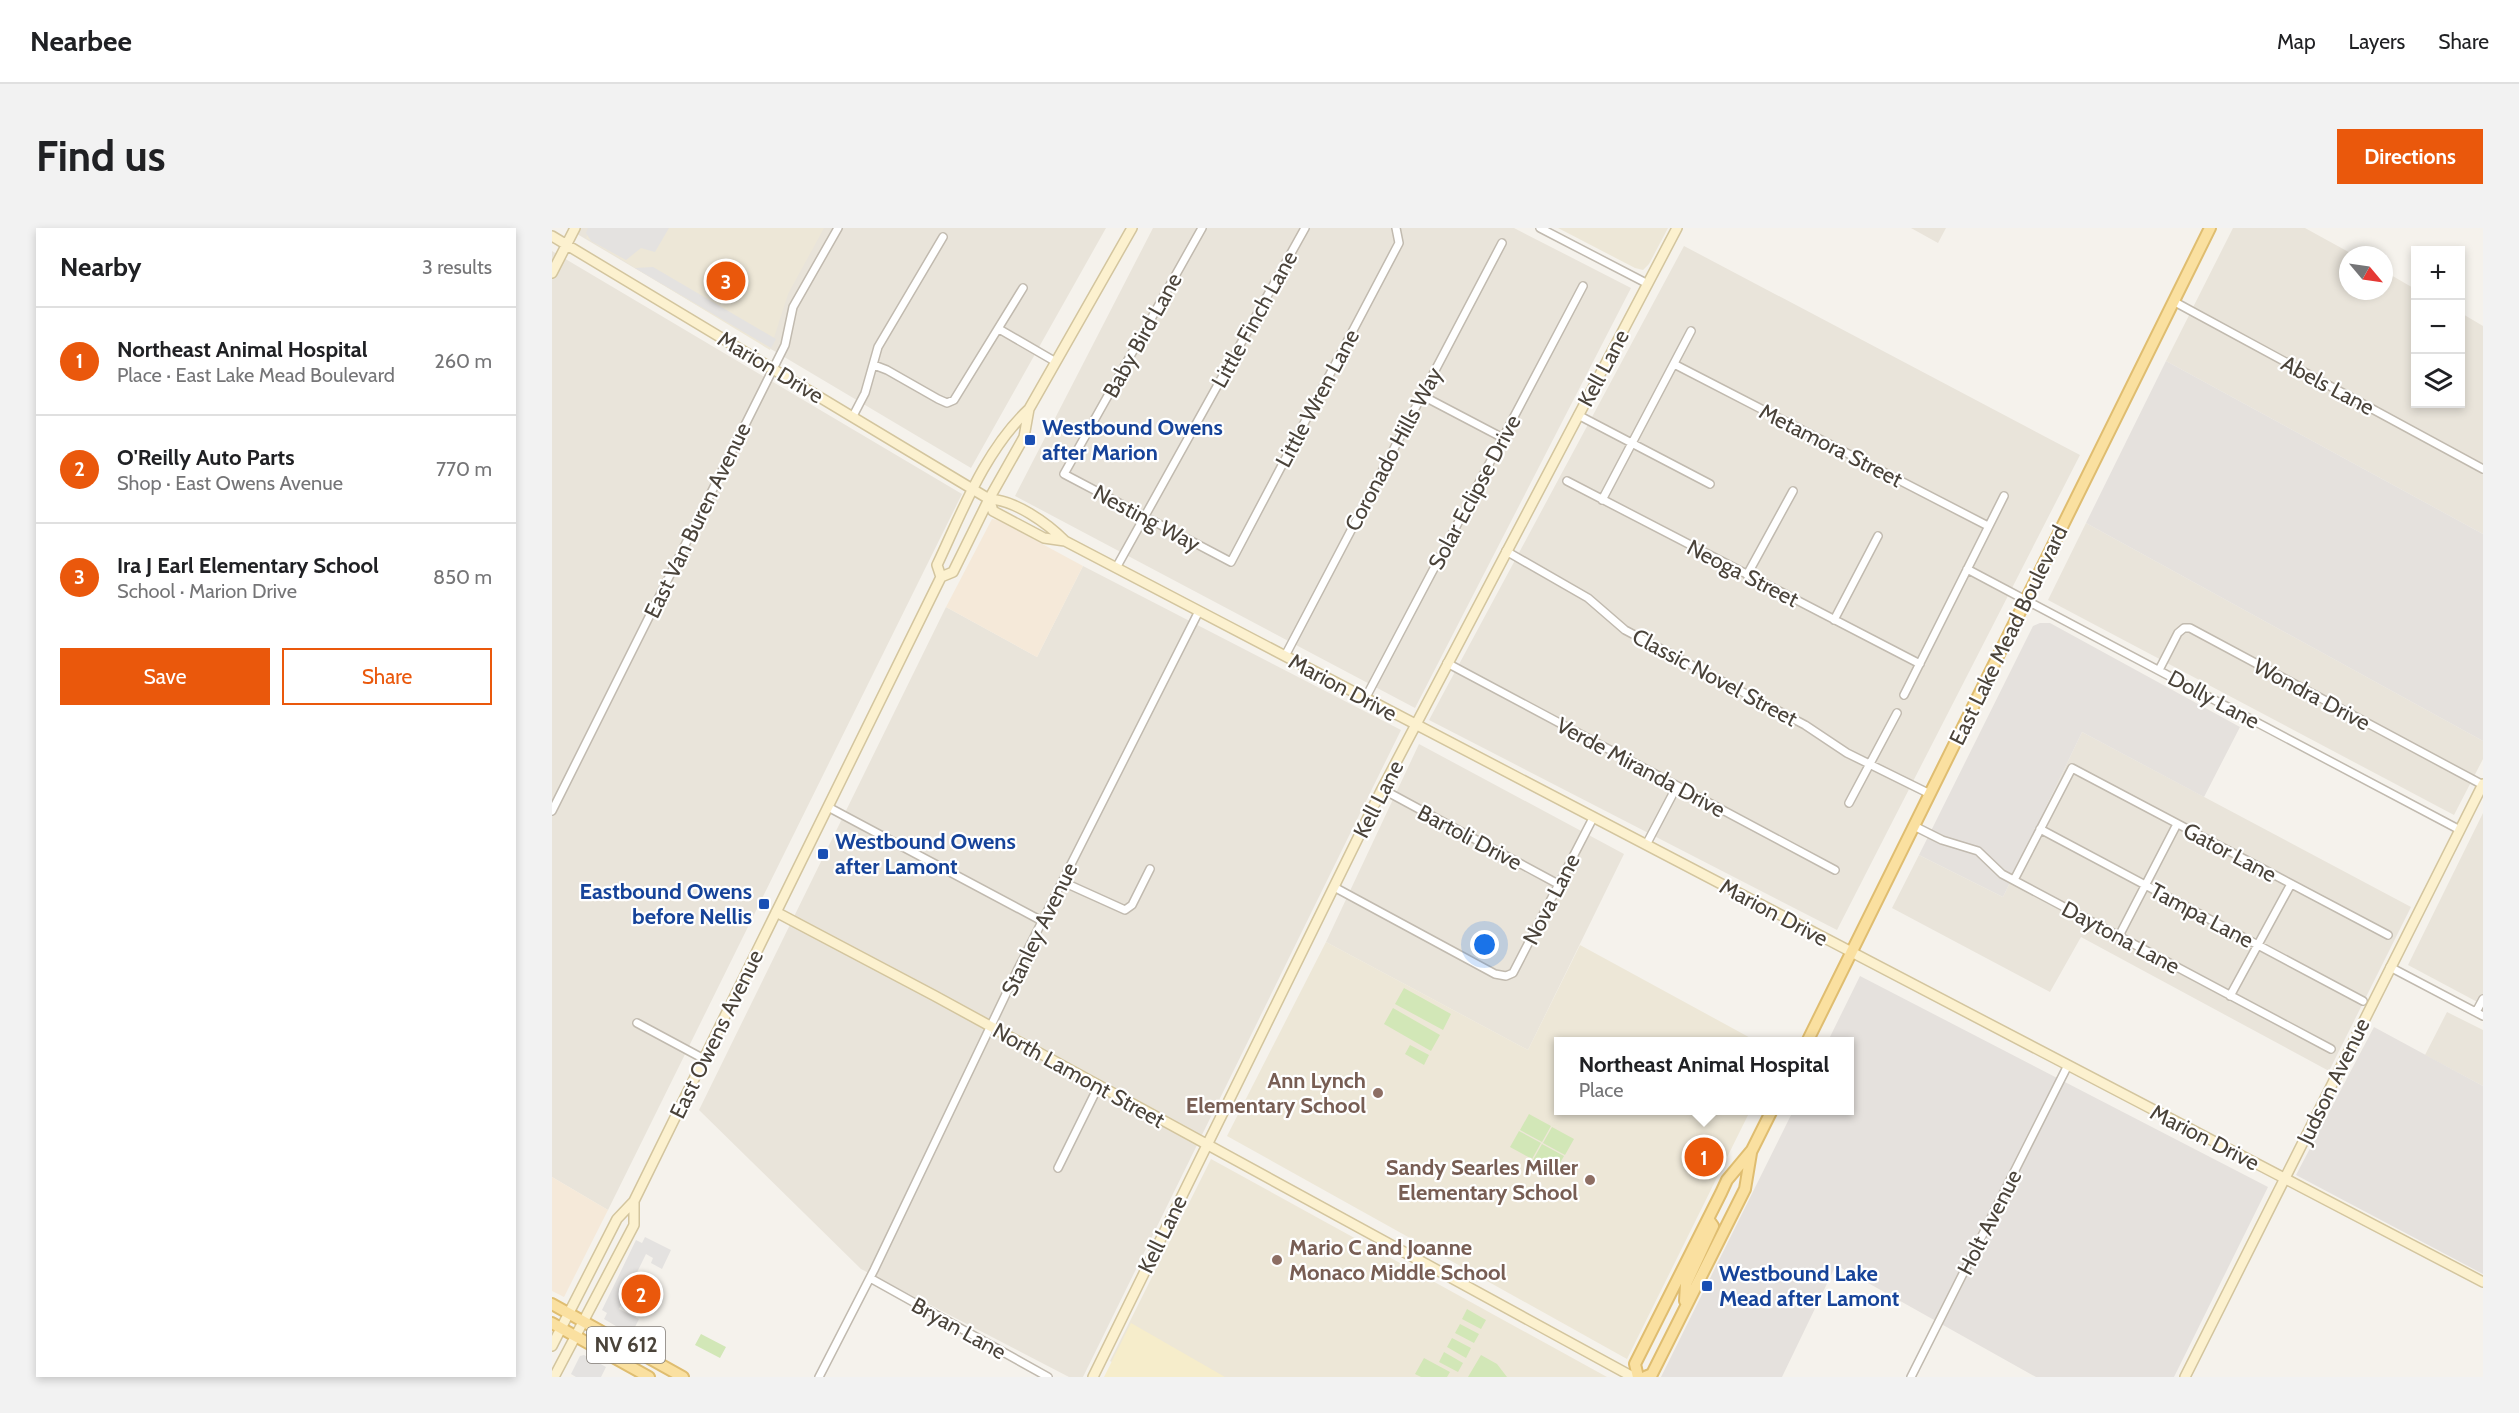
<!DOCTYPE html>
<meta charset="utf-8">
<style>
body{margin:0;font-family:Cabin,sans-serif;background:#f2f2f2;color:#202124}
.controls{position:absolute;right:18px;top:18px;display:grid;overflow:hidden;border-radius:0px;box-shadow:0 3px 9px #0003}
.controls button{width:54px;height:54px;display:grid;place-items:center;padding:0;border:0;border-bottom:2px solid #e0e0e0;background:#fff;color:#202124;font:30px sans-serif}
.compass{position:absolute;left:1787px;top:18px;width:54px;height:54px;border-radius:50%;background:#fff;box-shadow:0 3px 9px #0003;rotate:119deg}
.you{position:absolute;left:933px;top:717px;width:21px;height:21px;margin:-15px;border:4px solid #fff;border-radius:50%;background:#1a73e8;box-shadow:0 0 0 9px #1a73e833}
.badge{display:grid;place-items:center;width:39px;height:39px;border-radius:50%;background:#ea580c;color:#fff;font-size:20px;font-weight:700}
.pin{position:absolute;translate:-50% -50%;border:3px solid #fff;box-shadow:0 2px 6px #0006}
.popup{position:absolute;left:1002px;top:809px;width:300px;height:78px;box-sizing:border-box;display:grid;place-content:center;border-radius:0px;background:#fff;filter:drop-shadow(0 2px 4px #0005);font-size:20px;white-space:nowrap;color:#757577}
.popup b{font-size:22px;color:#202124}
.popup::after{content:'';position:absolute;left:50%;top:100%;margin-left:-12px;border:12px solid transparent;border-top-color:#fff}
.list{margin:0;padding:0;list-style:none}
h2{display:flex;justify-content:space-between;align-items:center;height:78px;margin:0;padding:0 24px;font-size:26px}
h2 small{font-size:20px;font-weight:400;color:#757577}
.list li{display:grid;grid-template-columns:39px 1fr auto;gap:18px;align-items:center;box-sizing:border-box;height:108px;padding:0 24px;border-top:2px solid #e0e0e0}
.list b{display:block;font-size:22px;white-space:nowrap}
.list p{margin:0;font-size:20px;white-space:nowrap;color:#757577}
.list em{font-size:20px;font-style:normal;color:#757577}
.actions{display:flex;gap:12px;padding:18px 24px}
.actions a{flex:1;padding:14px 0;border:2px solid #ea580c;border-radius:0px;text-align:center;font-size:21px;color:#ea580c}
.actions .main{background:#ea580c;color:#fff}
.icon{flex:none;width:33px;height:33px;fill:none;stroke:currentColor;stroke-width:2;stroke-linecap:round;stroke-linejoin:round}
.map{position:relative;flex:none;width:1931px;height:1149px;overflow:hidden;border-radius:0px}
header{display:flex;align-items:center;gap:36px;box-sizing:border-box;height:84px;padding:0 30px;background:#fff;border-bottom:2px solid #e0e0e0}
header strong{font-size:28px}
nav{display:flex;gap:33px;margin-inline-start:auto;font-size:21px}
.intro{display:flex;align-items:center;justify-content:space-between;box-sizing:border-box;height:144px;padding:0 36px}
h1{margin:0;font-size:42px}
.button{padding:15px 27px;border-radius:0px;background:#ea580c;color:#fff;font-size:21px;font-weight:700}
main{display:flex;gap:36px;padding:0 36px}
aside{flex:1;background:#fff;border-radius:0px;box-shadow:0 3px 9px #0003}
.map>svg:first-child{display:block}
</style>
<header>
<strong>Nearbee</strong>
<nav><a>Map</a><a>Layers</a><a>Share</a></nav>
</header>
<div class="intro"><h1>Find us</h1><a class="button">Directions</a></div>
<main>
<aside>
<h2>Nearby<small>3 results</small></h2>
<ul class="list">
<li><span class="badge">1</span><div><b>Northeast Animal Hospital</b><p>Place · East Lake Mead Boulevard</p></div><em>260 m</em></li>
<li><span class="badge">2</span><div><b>O'Reilly Auto Parts</b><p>Shop · East Owens Avenue</p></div><em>770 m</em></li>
<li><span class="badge">3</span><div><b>Ira J Earl Elementary School</b><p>School · Marion Drive</p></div><em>850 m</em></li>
</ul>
<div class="actions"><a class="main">Save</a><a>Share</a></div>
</aside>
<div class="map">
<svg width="1931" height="1149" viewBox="0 0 1931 1149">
<rect width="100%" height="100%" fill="#f5f2ec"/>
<path fill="#e9e4da" d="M15,0H554L419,240Z
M601,0H962L1079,60L863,480L463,268Z
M1359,0H1394L1386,15Z
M1681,0H1753L1802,27H1796V63H1832V43L1863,61L1864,176H1908L1909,85L1931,98V306L1614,133Z
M1132,18L1528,227L1285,702L877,492Z
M0,23L410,266L56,982L0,949Z
M1534,295L1931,513V531L1902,587L1496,372Z
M531,338L849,502L531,1149H517L309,1041L147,882L394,379L485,429Z
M1530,504L1859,679L1777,843L1529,709L1498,764L1340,680L1367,627L1451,669Z
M867,516L1072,626L976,822L774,714Z
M1931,585V777L1856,737Z
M1895,784L1931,802V858L1873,827Z"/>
<path fill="#f5e9d9" d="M440,291L446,292L531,338L485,429L394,379Z
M0,949L56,982L12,1069L0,1063Z"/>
<path fill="#e5e1dd" d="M1614,133L1931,306V513L1534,295Z
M1488,395H1498L1688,499L1652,569L1530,504L1451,669L1367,627L1481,398Z
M1308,748L1716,959L1622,1149H1484L1284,1037L1230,1149H1109L1241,883L1298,882V814L1276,813Z
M1822,799L1931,858V1046L1744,947Z"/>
<path fill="#ede7d7" d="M39,0H272L236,66L218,122L34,10Z
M1006,0H1116L1097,36L1091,42L1083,40Z
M774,714L976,822L1028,717L1204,813L1006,814V882L1198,883L1075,1131L675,908Z
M659,931L1055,1149H587L558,1133Z"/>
<path fill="#d2e7b7" d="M852,760L899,786L891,802L843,776Z
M841,780L888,807L879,823L832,796Z
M858,817L877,827L872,837L853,826Z
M977,886L999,898L990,914L968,902Z
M1000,899L1022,911L1013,927L991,915Z
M967,903L989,915L980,931L958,919Z
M990,916L1012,928L1003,944L981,932Z
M915,1081L934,1092L929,1101L910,1091Z
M908,1096L927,1106L922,1115L903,1105Z
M149,1106L174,1119L168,1130L143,1117Z
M900,1110L919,1120L914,1130L895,1119Z
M892,1124L911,1135L906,1144L887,1134Z
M929,1127L945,1136L955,1149H916Z
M872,1130L898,1144L895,1149H869L863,1146Z"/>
<path fill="#f6edcb" d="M579,1095L673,1149H552Z"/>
<path fill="#e4e2e0" d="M36,0H117L103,24L89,20L74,32L39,13L34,5Z
M101,39L224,111L219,120L83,40Z
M93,1009L119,1022L110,1041L99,1035L101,1030L94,1026L67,1081L87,1091L79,1107L52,1091L55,1085L50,1082L84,1012L90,1015Z
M32,1127L54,1139L49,1149H24L19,1146L28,1128Z"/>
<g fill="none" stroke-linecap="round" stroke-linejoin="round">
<g stroke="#c1baaf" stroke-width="10">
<path id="street" d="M650,0L512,246L679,334L847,15L844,0
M988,0L1096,56
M1621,73L1931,241
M447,101L504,134
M1122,136L1436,298
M322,137L335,142L386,171L395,175L402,172L471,60
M869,167L951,210
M1026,187L1158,256
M301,188L313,165L326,119L391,9
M1015,253L1368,436
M1050,272L1139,103
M954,323L1036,370L1073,402L1253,497L1295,525L1378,566
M564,340L753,0
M1415,341L1908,602
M1195,347L1241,263
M1282,392L1326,308
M733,428L950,15
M895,435L1283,642
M1607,442L1626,405L1632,400H1638L1931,557
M1352,467L1452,268
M813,471L1031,58
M830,561L1006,656
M1297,575L1345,485
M276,579L490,693
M0,583L233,117L241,79L286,0
M1362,598L1390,612L1426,623L1450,646L1779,821
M1488,601L1811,773
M1094,617L1125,558
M1462,652L1520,540L1836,707
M511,654L573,682L580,677L598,641
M782,659L943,746L954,748L961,745L1041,590
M1567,708L1625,596
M1838,739L1931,788
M1678,768L1739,656
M1924,784L1931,771
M85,795L152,831
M506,940L547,857
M318,1050L496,1149
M267,1149L322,1042L466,741L647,383
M1359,1149L1515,839"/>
</g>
<g stroke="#d3c59e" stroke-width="12">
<path id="secondary" d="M0,8L437,271C463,272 495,295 513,313L1931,1054
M0,45L23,0
M437,271L441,283L492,310L513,313
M389,349L385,337C410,284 433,222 477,181L580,0
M224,684L383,768L1081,1149
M0,1118L65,991L82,973L389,349L401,344L437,271L472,209L477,181
M2,1149L82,997V973
M541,1149L830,561L1125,0
M1633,1149L1931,556"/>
</g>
<g stroke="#dfbd70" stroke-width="14">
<path id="primary" d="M1255,814L1658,0
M1133,1073L1134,1056L1161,998L1156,991
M0,1076L131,1149
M0,1095L97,1149
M1086,1149L1083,1136L1169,965L1175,952L1200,922L1220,882
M1093,1149L1100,1146L1193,961L1199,925"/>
</g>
<use href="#street" stroke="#fff" stroke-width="7"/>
<use href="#secondary" stroke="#fcf1cf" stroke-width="9"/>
<use href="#primary" stroke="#fae0a0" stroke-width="10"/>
</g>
<g fill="#1a4fb4" stroke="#fff" stroke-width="2">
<rect x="472" y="206" width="12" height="12" rx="3"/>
<rect x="265" y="620" width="12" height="12" rx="3"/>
<rect x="206" y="670" width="12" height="12" rx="3"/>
<rect x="1149" y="1052" width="12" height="12" rx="3"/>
</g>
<g fill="#8d6e63" stroke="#fff" stroke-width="2">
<circle cx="826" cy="865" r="6"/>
<circle cx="1038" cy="952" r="6"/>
<circle cx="725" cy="1032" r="6"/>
</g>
<g text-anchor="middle" stroke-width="4.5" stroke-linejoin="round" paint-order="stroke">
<rect fill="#fff" stroke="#807b75" stroke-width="1.5" x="35" y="1099" width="78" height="36" rx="4.5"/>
<g font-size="21" font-weight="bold" fill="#4a433a">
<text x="74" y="1124">NV 612</text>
</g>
<g font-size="22" fill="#4a433a" stroke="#fff">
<text transform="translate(702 91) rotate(-61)" y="8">Little Finch Lane</text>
<text transform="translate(590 107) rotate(-61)" y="8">Baby Bird Lane</text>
<text transform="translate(219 139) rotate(31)" y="8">Marion Drive</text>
<text transform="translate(1051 140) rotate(-62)" y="8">Kell Lane</text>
<text transform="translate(1776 157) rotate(28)" y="8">Abels Lane</text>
<text transform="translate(765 170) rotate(-62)" y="8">Little Wren Lane</text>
<text transform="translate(1279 217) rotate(27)" y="8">Metamora Street</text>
<text transform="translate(841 221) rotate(-62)" y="8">Coronado Hills Way</text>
<text transform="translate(922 264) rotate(-62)" y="8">Solar Eclipse Drive</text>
<text transform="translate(595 290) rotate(28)" y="8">Nesting Way</text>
<text transform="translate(145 292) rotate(-64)" y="8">East Van Buren Avenue</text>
<text transform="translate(1191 345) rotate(27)" y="8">Neoga Street</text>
<text transform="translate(1456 407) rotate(-64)" y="8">East Lake Mead Boulevard</text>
<text transform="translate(1163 449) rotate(28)" y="8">Classic Novel Street</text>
<text transform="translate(791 459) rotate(28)" y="8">Marion Drive</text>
<text transform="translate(1760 466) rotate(28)" y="8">Wondra Drive</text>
<text transform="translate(1662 471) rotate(28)" y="8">Dolly Lane</text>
<text transform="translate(1089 539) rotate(28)" y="8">Verde Miranda Drive</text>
<text transform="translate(826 571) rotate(-63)" y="8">Kell Lane</text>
<text transform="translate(918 609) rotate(28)" y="8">Bartoli Drive</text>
<text transform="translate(1678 624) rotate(28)" y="8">Gator Lane</text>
<text transform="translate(999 671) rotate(-63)" y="8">Nova Lane</text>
<text transform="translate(1222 684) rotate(28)" y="8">Marion Drive</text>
<text transform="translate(1650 687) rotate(28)" y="8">Tampa Lane</text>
<text transform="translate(487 701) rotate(-64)" y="8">Stanley Avenue</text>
<text transform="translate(1569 709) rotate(28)" y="8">Daytona Lane</text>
<text transform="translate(164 806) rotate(-64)" y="8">East Owens Avenue</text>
<text transform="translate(527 847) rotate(29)" y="8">North Lamont Street</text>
<text transform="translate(1781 853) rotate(-64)" y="8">Judson Avenue</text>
<text transform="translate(1653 909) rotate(27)" y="8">Marion Drive</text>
<text transform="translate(1437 994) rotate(-63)" y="8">Holt Avenue</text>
<text transform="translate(610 1006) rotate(-64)" y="8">Kell Lane</text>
<text transform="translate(407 1100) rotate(29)" y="8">Bryan Lane</text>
</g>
<g font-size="22" font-weight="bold" fill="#164399" stroke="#fff" text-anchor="start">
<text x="490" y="207">Westbound Owens<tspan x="490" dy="25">after Marion</tspan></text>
<text x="283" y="621">Westbound Owens<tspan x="283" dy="25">after Lamont</tspan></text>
<text x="200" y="671" text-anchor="end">Eastbound Owens<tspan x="200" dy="25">before Nellis</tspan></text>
<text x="1167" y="1053">Westbound Lake<tspan x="1167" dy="25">Mead after Lamont</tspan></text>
</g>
<g font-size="22" font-weight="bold" fill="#785e54" stroke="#fff" text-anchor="end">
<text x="814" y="860">Ann Lynch<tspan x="814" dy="25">Elementary School</tspan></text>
<text x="1026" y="947">Sandy Searles Miller<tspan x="1026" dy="25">Elementary School</tspan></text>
<text x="737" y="1027" text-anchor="start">Mario C and Joanne<tspan x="737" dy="25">Monaco Middle School</tspan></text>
</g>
</g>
</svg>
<div class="controls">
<button>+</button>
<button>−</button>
<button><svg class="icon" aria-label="layers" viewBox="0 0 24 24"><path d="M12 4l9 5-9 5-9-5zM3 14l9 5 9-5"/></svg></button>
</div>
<svg class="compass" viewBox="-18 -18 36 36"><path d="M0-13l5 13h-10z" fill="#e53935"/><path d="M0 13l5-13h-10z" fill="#757577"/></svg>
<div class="you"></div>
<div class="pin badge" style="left:1152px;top:929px">1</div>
<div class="popup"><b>Northeast Animal Hospital</b>Place</div>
<div class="pin badge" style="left:89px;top:1066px">2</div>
<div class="pin badge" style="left:174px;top:53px">3</div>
</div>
</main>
